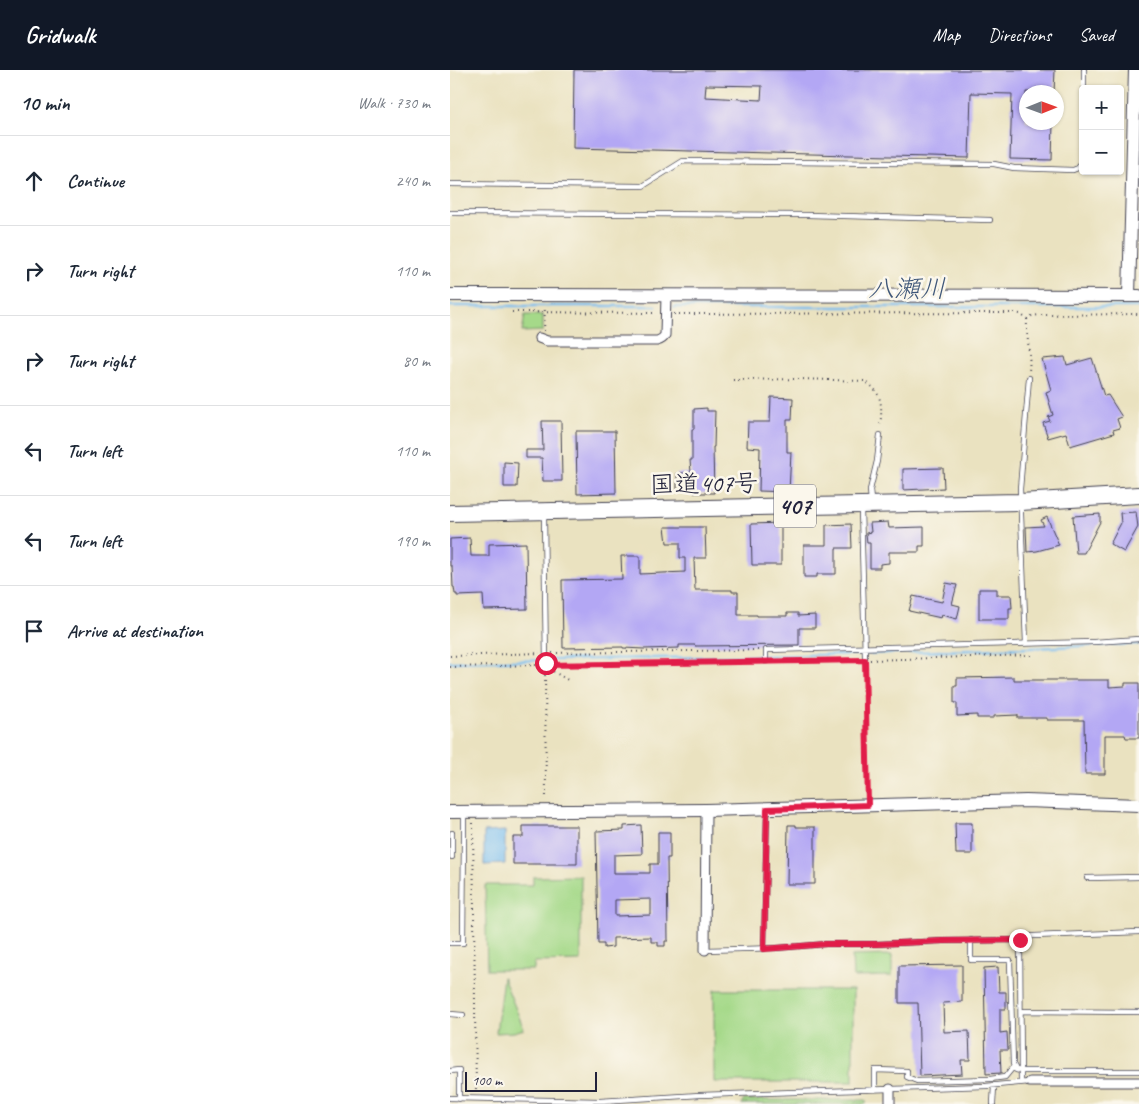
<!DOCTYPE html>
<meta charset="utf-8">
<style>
body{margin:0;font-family:Caveat,"Klee One",sans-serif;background:#f6f6f7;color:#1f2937}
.controls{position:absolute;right:15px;top:15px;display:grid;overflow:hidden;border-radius:5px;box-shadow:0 1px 4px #0004}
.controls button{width:45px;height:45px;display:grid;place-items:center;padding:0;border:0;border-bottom:1px solid #e0e1e3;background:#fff;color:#1f2937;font:25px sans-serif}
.compass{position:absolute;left:569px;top:15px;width:45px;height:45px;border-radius:50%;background:#fff;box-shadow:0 1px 4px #0004;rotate:89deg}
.scale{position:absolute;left:15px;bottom:12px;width:132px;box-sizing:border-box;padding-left:5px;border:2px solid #22223b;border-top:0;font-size:14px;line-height:18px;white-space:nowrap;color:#22223b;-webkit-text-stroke:4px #fbf7ec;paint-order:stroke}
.stop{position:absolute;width:15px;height:15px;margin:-11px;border:4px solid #e11d48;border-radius:50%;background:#fff}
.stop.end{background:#e11d48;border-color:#fff;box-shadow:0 1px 5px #0008}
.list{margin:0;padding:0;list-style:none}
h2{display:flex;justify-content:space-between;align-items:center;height:65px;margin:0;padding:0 20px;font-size:21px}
h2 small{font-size:16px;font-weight:400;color:#747a83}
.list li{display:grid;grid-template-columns:32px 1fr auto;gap:15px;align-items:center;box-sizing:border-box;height:90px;padding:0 20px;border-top:1px solid #e0e1e3}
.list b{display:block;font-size:19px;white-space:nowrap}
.list em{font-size:16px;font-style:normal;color:#747a83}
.icon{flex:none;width:28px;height:28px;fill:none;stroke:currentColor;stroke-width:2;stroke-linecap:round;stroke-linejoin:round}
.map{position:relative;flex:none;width:689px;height:1034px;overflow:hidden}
header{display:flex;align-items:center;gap:30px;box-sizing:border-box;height:70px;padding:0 25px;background:#111827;color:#fff}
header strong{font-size:24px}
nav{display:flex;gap:28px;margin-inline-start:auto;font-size:18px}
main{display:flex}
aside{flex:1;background:#fff}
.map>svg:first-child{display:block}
</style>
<header>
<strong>Gridwalk</strong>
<nav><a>Map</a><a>Directions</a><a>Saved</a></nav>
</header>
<main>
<aside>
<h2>10 min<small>Walk · 730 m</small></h2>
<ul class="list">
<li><svg class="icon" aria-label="ahead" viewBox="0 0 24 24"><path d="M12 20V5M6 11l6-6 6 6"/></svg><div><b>Continue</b></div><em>240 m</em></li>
<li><svg class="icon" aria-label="right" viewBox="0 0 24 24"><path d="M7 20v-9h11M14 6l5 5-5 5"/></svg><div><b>Turn right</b></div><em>110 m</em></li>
<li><svg class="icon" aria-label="right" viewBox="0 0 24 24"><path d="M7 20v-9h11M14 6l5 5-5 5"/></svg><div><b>Turn right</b></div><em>80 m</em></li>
<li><svg class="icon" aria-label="left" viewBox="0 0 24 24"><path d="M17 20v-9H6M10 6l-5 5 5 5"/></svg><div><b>Turn left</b></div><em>110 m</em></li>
<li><svg class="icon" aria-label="left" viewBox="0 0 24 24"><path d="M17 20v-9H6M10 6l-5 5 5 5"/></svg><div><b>Turn left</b></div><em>190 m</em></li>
<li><svg class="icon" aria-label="arrive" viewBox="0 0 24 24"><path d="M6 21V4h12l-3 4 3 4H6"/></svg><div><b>Arrive at destination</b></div></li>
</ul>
</aside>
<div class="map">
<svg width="689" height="1034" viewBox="0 0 689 1034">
<rect width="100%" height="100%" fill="#fbf7ec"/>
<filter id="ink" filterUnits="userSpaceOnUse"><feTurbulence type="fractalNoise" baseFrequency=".02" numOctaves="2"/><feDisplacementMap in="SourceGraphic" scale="10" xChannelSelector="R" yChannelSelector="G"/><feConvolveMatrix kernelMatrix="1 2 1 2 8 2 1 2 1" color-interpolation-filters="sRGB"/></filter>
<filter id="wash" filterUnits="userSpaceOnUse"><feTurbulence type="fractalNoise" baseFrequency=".0096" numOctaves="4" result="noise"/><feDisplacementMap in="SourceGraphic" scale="20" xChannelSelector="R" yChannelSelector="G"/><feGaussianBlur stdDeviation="1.12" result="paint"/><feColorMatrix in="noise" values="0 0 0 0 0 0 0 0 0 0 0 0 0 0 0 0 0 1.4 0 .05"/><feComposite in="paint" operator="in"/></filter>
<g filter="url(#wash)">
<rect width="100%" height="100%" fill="#eae2c0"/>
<path fill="#a5d989" stroke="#647e62" d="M75,245H93V261L72,262Z
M131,806V891L84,892V900H37L35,815H83V807Z
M442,885V906L403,907L402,886Z
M53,907H54V910L74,959L64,962L46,963Z
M264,920H403V1012H264Z
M294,1030H416V1034H291Z"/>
<path fill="#78bdef" stroke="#4d7095" d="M55,761V794L34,795V762Z"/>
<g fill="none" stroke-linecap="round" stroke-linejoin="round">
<path stroke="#78bdef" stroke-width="2.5" d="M0,236H206
M224,237H689
M0,592L411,584L689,574"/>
</g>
<g id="blocks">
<path fill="#b3a7f4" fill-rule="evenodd" d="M124,0H605L604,22H576V52H603L602,90L560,89L562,24L521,23L519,88L123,78ZM256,15L312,16L311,30L255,27Z
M615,287L617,295L642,288L654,326L658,325L672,347L667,349L670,358L663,360L664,363L620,376L616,363L598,368L593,353L600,351L598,347L603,345L596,322L601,320L592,289Z
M321,327L343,328L342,350H337V382H341L339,422L309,421L310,378L297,377L298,352H320Z
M257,338V341H265L264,377H263L264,423H245L241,419L227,420V403H241L240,390H242V359H244V339Z
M92,351H111L112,411H93L92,388H76V380H93Z
M126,361H165L166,423L127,424Z
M54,392L68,393L67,417H54Z
M493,398L494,418L453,420V399Z
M686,442L688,457L674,482L660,474L671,453L670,443Z
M650,444V452L634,483H626L623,446Z
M597,447L609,475L587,481L577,482L576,457L594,456L591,450Z
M438,452L439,458L474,457V476H469V482H439V493L430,494V498H420V473H417L416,463L421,462L420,453Z
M331,453V495H302L301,454Z
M401,454L402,478H386V504H367V507H354V475H376V455Z
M215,457H255L256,488H244L245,520H282V522H288V545H307V546H337V543H348V546L365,545V558H349V575L245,576V575H229V578L194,579L173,578V577L113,578L112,510L172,509L171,486H190V504L235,502V488H230V473H217Z
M20,468L21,486H39V474L76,473L77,539L34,540L33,525L7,526V524H5L4,517H3L2,496H0V469Z
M496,513L507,515L502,534L510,536L507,549L492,545L491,548L459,541L463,526L492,532Z
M529,519H547V525H561L562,538H559V549H529Z
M564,607V610H659V617L675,616V613H689V668H676L675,665H655V704H635L634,650H597V648H568V645L544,646V648H527V645L507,646V633H504V616H507V608Z
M505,753H522V784H506Z
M191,755L192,784L164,785V803H200V794H208V762H220V788H217L218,871H215V876H208V872H201V867L163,868V877L154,878V874H148L146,761L174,760V756ZM201,829V845L165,846V830Z
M338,755H346V757H365V814H337Z
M73,756H127V794H63V767H73Z
M512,895V932L493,933L494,962L519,961L520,990H511L512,1004L470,1006L468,933H449V896Z
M548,897L549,922H556V939H550V963L557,962L558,980H550L551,1003L536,1004L534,898Z"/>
</g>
</g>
<g filter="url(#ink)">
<use href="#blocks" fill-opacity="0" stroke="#403f4f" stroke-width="1"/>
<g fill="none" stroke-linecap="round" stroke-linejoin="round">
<g stroke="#403f4f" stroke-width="6">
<path id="lane" d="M634,19V0
M0,114L193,116L233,91L544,94L564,98L623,100L628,98L633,92
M0,143L358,145L540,150
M421,431L420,420L427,391L430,365
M411,439L415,587
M94,446L96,595
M576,573L570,419L579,308
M316,591V580L644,572L689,569
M2,787V763
M637,808L689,807
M521,870V890H560L563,994L566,1000L571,1001H689
M570,870L571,1012
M0,873H13L14,768V744
M314,879L317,740
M255,880L327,878L376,874H426L493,871L570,870L575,867L584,866L689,862
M571,941L689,942
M0,944L13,945
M0,1001L9,1000V1029
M425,1020V1000L457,1001V1007L467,1011L540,1009L555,1007L564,996
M0,1028L150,1031L250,1025L536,1016L580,1012
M543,1034L544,1016"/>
</g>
<g stroke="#403f4f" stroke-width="11">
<path id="street" d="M89,268L97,271H207C211,270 213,269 215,265L216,225
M255,880L256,740
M580,1012H689
M440,1034V1019"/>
</g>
<g stroke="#403f4f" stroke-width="14">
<path id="secondary" d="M0,225L689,226
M679,226L685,0
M0,742L256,740L576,731L689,735"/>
</g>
<g stroke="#403f4f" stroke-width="18">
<path id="highway" d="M0,443L570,432L689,425"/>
</g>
<path stroke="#403f4f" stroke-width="2" stroke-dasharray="1 4" stroke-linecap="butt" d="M62,242L207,243
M224,244L565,243L570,244L577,249
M577,249L582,246L590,245L689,244
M577,249C576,267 581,284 579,301
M94,261L95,236
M283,310L349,309L414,311C434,322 432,338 430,358
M102,583L310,580
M0,586L90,583
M420,590L582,585
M322,591L410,590
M415,593L417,725
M102,595L310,591
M0,597L90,595
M99,599L118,610
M95,600L96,730
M23,753L26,1023"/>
<use href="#lane" stroke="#fff" stroke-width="4.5"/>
<use href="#street" stroke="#fff" stroke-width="9"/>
<use href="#secondary" stroke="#fff" stroke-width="12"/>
<use href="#highway" stroke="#fff" stroke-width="16"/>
</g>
</g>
<g fill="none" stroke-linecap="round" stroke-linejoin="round" filter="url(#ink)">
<path stroke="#e11d48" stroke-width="6" d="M96,593V595L415,590L418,735L317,739L314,879L376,874H426L493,871L570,870"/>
</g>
<g text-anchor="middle" stroke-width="5" stroke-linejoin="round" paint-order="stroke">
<rect fill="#fbf7ec" stroke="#636270" stroke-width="1" x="324" y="414.5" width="42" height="43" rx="4"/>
<g font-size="24" font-weight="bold" fill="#22223b">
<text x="345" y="444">407</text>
</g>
<g font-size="25" fill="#22223b" stroke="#fbf7ec">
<text transform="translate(254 413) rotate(-1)" y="9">国道407号</text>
</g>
<g font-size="26" font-style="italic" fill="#40587a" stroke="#fbf7ec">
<text x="457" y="227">八瀬川</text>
</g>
</g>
</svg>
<div class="controls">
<button>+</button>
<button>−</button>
</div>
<svg class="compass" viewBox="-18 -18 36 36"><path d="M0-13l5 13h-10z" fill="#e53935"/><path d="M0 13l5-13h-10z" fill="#747a83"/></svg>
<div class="scale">100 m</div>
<div class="stop" style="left:96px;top:593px"></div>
<div class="stop end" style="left:570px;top:870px"></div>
</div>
</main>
